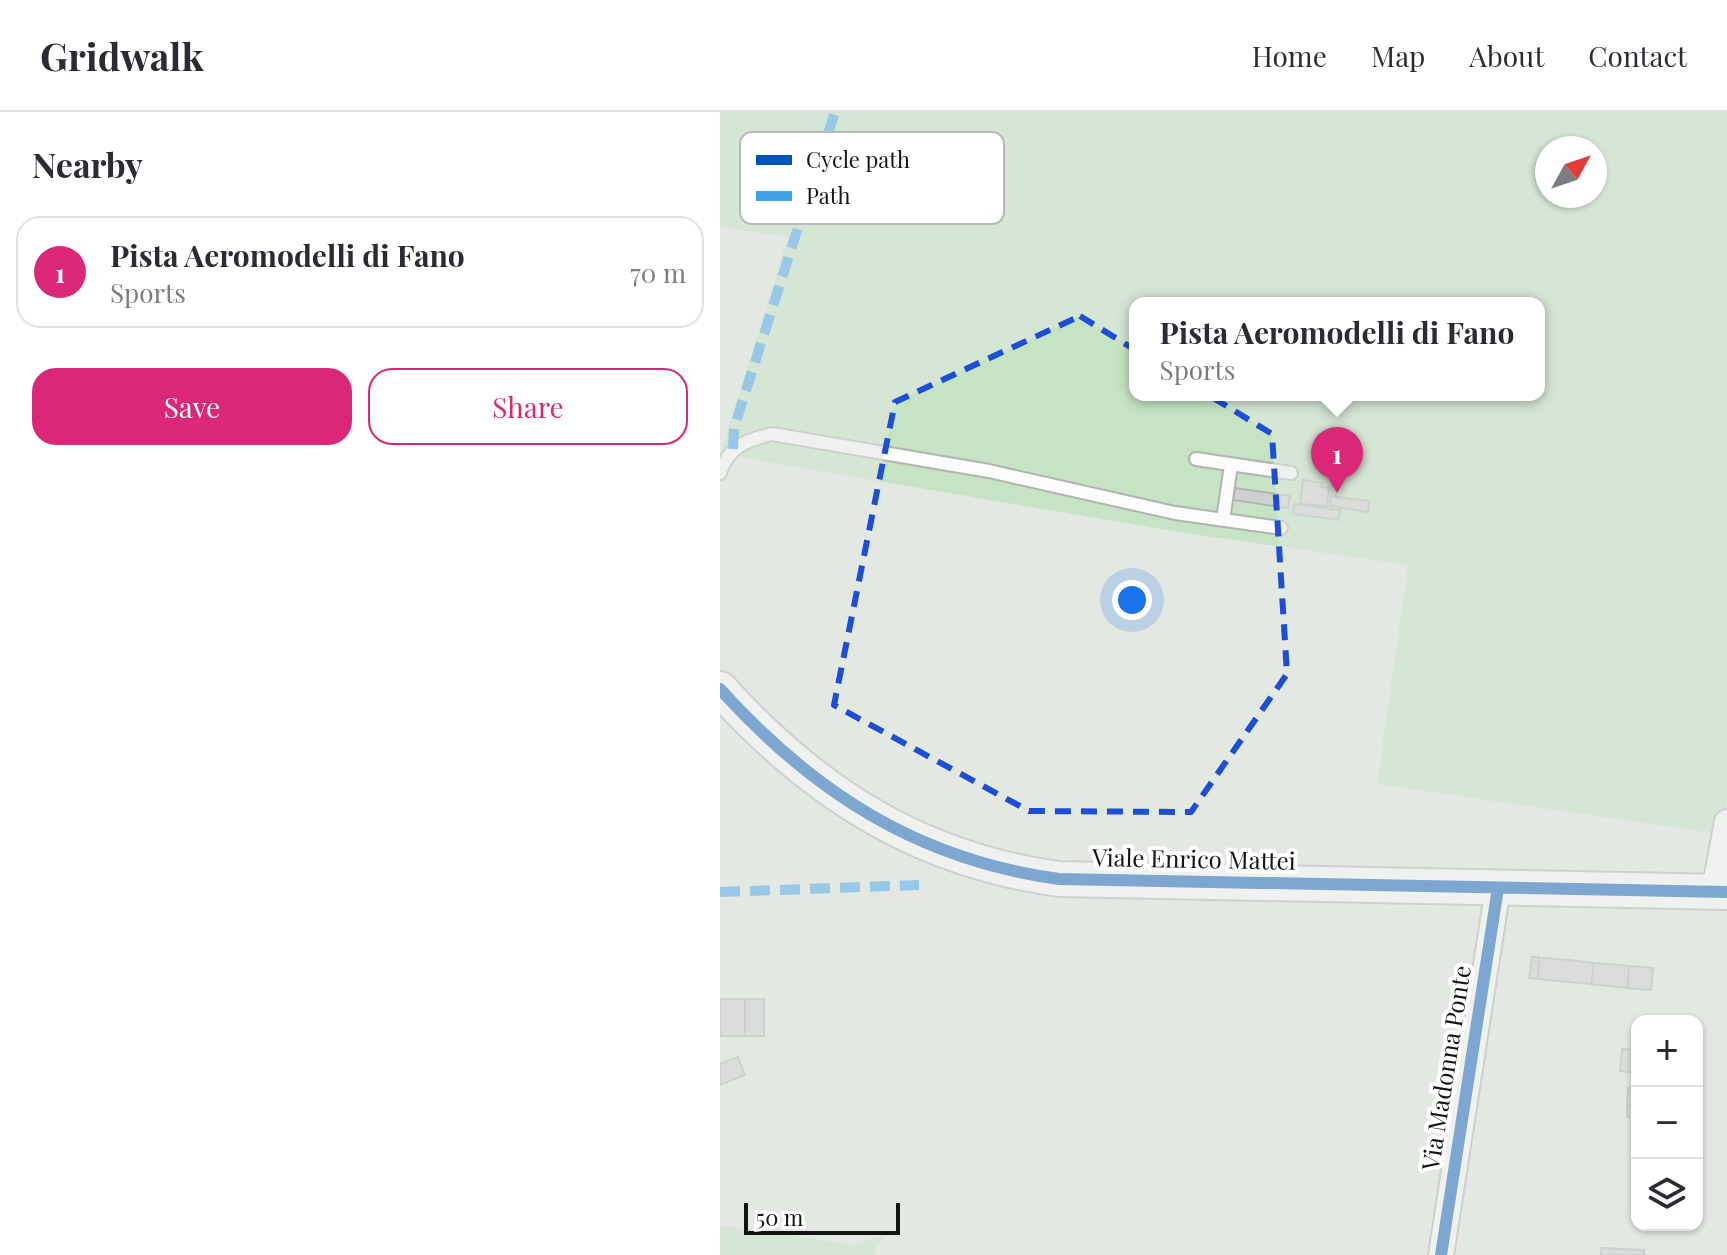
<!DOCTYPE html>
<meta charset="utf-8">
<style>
body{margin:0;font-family:"Playfair Display",serif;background:#f7f7f7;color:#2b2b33}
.controls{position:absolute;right:24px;bottom:24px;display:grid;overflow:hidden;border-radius:16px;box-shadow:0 2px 6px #0004}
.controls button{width:72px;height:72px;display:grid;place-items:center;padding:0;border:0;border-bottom:2px solid #e1e1e2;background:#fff;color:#2b2b33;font:40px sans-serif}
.compass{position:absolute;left:815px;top:24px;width:72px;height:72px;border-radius:50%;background:#fff;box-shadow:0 2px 6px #0004;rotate:50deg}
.scale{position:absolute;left:24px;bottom:20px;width:156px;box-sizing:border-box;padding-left:8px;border:4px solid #131513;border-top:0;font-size:22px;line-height:28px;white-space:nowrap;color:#131513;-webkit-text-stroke:6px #fff;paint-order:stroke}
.you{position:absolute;left:412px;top:488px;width:28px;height:28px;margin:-20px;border:6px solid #fff;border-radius:50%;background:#1a73e8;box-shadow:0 0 0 12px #1a73e833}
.badge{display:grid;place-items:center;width:52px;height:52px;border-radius:50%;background:#db2777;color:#fff;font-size:26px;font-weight:700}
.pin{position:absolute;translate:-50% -66px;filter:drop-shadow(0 2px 4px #0008)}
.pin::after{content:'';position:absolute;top:42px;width:28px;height:24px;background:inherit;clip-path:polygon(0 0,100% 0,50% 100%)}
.popup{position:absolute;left:409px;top:185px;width:416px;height:104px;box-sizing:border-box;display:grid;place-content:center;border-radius:16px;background:#fff;filter:drop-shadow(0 2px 6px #0005);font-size:26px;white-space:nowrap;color:#7c7c81}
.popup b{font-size:30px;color:#2b2b33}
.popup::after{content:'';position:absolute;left:50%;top:100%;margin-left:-16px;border:16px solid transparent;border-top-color:#fff}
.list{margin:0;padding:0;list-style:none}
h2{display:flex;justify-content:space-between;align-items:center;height:104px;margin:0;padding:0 32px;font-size:34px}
h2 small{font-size:26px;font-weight:400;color:#7c7c81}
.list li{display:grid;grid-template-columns:52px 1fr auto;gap:24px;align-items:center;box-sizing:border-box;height:112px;margin:0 16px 16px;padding:0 16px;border:2px solid #e1e1e2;border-radius:24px}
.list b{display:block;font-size:30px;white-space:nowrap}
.list p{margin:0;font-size:26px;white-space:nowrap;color:#7c7c81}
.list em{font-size:26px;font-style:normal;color:#7c7c81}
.actions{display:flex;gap:16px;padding:24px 32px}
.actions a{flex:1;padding:18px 0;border:2px solid #db2777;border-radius:24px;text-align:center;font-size:28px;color:#db2777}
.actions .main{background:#db2777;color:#fff}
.icon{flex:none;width:44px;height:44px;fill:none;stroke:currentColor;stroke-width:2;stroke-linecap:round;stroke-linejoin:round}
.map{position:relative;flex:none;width:1007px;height:1143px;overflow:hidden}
header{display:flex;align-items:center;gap:48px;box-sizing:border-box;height:112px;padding:0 40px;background:#fff;border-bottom:2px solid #e1e1e2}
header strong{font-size:38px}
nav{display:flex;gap:44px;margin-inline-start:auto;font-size:28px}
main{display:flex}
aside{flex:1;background:#fff}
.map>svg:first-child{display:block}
</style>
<header>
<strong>Gridwalk</strong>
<nav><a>Home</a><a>Map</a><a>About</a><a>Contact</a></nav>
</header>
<main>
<aside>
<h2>Nearby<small></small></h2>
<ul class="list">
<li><span class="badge">1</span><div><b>Pista Aeromodelli di Fano</b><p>Sports</p></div><em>70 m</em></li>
</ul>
<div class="actions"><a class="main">Save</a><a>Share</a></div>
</aside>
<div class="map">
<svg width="1007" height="1143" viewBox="0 0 1007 1143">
<rect width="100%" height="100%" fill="#e4e8e3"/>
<path fill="#c6e4c3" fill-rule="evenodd" d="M0,0H1007V686L1000,722L657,672L688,453L452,419L0,342L68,125L0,115ZM827,36H875V84H827ZM415,191H819V283H415Z
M0,1113L134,1133L165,1122L155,1137L156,1143H0Z"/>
<path fill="#cfd1ce" stroke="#b2b5b2" stroke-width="2" d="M583,368L602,371L601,375L609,376L607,394L580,392Z
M515,376L570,384L568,396L513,388Z
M611,384L649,389L648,400L610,394Z
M574,392L620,398L619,408L573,402Z
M812,845H819L818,867L809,866Z
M819,845L874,851L871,872L818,867Z
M874,851L909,854L907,876L871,872Z
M909,854L933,856L931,878L907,876Z
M0,887H25V924H0Z
M25,887H44V924H25Z
M902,937L917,938V961L900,959Z
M18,945L25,963L0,973V952Z
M908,976H917V994L907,993Z
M907,993L917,994V1006L907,1005Z
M881,1136L924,1138V1143H881Z"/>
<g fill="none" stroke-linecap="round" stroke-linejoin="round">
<g stroke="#b1b4b0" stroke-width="16">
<path id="lane" d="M476,347L571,361
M0,361C9,334 27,328 52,322L269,359L455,401L561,416
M503,408L511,353"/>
</g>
<g stroke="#b1b4b0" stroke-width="28">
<path id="street" d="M994,779L1007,710
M721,1143L778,776"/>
</g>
<g stroke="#b1b4b0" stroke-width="38">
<path id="secondary" d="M0,577C94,681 199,748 339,767L1007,780"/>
</g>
<use href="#lane" stroke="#fbfcfb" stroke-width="12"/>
<use href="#street" stroke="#fbfcfb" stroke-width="24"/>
<use href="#secondary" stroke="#fbfcfb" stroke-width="34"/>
<path stroke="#3da2ea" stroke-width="10" stroke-dasharray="20 10" stroke-linecap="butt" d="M13,337L14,316L115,0
M0,780L199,773"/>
<g stroke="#fff" stroke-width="17">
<path id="cycleway" d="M0,577C94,681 199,748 339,767L1007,780
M721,1143L778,776"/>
</g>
<use href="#cycleway" stroke="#0057b8" stroke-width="12"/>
</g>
<path d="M0 0H1007V1143H0ZM360,204L552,322L567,562L471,700L309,699L114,593L175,290Z" fill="#e4e8e3" fill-opacity=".55" fill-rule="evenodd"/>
<path fill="none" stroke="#1d4ed8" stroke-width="6" stroke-dasharray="16 10" stroke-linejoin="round" d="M360,204L552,322L567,562L471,700L309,699L114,593L175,290Z"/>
<g text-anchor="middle" stroke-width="8" stroke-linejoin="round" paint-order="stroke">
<g font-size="24" fill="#131513" stroke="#fff">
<text transform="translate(474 748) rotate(1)" y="8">Viale Enrico Mattei</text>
<text transform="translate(727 956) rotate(-81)" y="8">Via Madonna Ponte</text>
</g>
</g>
<rect x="20" y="20" width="264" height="92" rx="12" fill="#fff" stroke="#b8b9b8" stroke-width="2"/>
<rect x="36" y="43" width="36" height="10" fill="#0057b8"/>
<rect x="36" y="79" width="36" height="10" fill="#3da2ea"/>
<g font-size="22" fill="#131513">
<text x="86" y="56">Cycle path</text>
<text x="86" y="92">Path</text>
</g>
</svg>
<div class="controls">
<button>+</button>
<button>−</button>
<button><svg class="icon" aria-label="layers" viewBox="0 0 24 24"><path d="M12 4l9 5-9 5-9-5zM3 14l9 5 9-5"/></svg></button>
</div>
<svg class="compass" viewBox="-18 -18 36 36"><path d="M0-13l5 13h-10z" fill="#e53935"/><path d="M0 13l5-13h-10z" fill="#7c7c81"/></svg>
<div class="scale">50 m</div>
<div class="you"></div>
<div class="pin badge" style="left:617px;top:381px">1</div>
<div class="popup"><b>Pista Aeromodelli di Fano</b>Sports</div>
</div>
</main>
